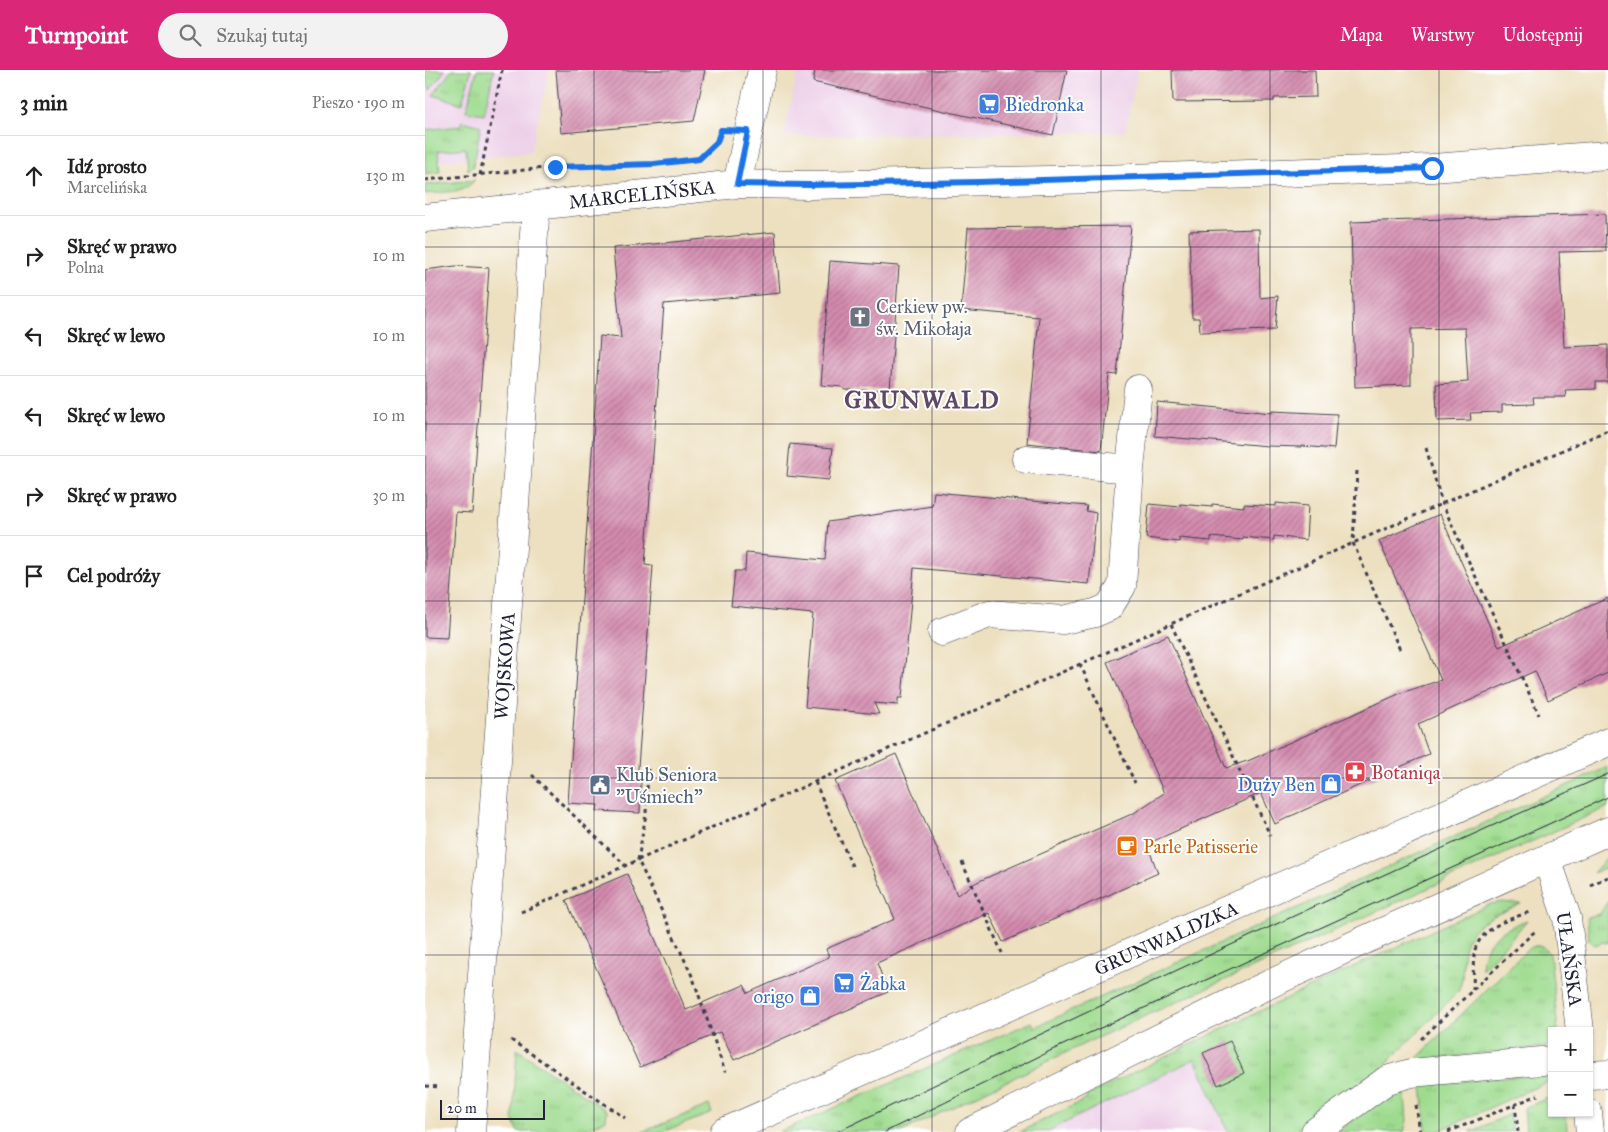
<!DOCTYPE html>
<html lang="pl">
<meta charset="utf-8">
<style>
body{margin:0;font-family:"IM FELL Great Primer",serif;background:#f2f2f2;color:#222}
.controls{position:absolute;right:15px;bottom:15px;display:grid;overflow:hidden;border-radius:0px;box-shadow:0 1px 4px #0004}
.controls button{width:45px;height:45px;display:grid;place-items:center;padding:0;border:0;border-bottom:1px solid #e0e0e0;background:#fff;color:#222;font:25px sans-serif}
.scale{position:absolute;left:15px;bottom:12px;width:105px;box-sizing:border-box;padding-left:5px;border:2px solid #22223b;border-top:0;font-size:14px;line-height:18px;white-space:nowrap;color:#22223b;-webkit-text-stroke:4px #fff;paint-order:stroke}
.stop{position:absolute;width:15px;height:15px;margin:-11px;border:4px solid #1a73e8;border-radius:50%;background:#fff}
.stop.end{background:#1a73e8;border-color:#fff;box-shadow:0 1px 5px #0008}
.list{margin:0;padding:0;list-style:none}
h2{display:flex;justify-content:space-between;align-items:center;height:65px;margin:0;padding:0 20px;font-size:21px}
h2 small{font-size:16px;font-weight:400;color:#767676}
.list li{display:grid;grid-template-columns:32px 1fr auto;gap:15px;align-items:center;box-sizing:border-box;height:80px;padding:0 20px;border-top:1px solid #e0e0e0}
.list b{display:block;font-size:19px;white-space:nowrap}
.list p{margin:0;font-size:16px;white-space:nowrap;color:#767676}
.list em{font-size:16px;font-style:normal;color:#767676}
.icon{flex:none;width:28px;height:28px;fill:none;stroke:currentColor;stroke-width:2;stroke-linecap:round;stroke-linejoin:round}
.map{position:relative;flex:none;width:1183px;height:1062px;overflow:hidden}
header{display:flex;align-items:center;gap:30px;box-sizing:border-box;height:70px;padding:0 25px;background:#db2777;color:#fff}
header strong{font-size:24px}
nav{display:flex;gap:28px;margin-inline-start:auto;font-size:18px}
.search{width:350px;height:45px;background:#f2f2f2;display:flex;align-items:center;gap:12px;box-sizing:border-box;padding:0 18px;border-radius:28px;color:#767676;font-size:19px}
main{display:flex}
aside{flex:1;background:#fff}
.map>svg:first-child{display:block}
</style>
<header>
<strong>Turnpoint</strong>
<div class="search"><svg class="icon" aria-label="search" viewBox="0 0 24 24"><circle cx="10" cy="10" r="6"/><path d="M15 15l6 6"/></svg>Szukaj tutaj</div>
<nav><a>Mapa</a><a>Warstwy</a><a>Udostępnij</a></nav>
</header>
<main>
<aside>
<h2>3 min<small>Pieszo · 190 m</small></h2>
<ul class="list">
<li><svg class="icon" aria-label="ahead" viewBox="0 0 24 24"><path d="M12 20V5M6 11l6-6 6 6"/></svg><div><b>Idź prosto</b><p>Marcelińska</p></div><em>130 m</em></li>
<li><svg class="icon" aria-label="right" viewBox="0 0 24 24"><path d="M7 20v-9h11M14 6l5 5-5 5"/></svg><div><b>Skręć w prawo</b><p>Polna</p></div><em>10 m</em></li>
<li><svg class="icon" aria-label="left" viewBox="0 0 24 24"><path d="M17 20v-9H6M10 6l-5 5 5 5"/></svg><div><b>Skręć w lewo</b></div><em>10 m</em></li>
<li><svg class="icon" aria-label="left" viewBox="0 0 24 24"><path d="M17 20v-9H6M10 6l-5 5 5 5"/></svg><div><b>Skręć w lewo</b></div><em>10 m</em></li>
<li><svg class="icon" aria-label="right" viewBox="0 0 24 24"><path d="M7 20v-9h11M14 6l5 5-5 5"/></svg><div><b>Skręć w prawo</b></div><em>30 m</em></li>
<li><svg class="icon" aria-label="arrive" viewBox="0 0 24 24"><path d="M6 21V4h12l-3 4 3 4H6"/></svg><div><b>Cel podróży</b></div></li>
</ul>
</aside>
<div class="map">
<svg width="1183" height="1062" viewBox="0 0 1183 1062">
<defs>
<pattern id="grass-tufts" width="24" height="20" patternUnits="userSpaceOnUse" patternTransform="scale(1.25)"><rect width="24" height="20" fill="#9fdb8f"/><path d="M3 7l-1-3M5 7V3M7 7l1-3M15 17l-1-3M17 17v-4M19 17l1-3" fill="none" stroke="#89bc7c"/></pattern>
<pattern id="park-dots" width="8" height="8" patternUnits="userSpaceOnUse" patternTransform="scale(1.25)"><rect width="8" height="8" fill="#9fdb8f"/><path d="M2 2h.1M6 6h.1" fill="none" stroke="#89bc7c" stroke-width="1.8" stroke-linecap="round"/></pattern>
<pattern id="building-hatch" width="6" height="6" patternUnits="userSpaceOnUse" patternTransform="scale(1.25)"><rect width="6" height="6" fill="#d48bae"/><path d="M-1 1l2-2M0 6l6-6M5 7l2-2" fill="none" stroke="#ac718f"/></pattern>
</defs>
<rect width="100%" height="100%" fill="#fff"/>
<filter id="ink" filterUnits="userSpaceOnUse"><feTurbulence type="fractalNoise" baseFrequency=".02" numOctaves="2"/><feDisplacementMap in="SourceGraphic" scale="10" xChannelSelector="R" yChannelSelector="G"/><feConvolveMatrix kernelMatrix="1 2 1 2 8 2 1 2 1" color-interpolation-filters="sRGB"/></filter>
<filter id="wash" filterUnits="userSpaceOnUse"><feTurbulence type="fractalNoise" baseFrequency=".0096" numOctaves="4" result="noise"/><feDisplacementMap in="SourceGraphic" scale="20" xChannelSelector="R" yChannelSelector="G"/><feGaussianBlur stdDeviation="1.12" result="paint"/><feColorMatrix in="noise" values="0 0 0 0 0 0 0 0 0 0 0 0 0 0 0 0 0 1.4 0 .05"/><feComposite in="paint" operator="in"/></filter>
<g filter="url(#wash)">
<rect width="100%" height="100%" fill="#ede0c0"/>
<path fill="#edd0e8" d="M0,0H124L106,82L0,93Z
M373,0H713L700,62L359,66Z
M771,989L803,1062H621Z"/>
<path fill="url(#grass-tufts)" stroke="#607e65" d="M0,0H20L5,20L0,6Z
M27,0H46L37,34L8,25Z
M52,0H69L59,44L41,41Z
M38,51L56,56L48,97L43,100L41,78L13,81L15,102L0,104V60L36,56Z
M50,110C38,124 17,122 0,124V115Z
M1183,697V737L663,972L476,1062H354L607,952L610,957Z
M1183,786V798L1168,803Z
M1183,831V873L1178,872L1170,875L1164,870L1162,847L1175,844Z
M1077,832L1096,834C1069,846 1040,853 1038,888C1037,902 1039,908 1033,922L957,998L870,1062H803L770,989L621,1062H594L662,1029L661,1026C795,959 930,895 1066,834Z
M1102,850L1087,868L1057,899C1057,870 1078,859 1102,850Z
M1110,876H1117L1125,884L1133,961H1127V976L989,991L1103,879Z
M92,979L182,1041L181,1050L153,1062H93L88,1048Z
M1111,1004L1127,1007V1010L1011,1062H1001L997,1015Z
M979,1017L982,1050L979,1062H912L968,1021Z
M1127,1026V1043H1141L1142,1062H1101L1099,1038Z
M284,1035L287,1043L238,1062H217Z"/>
<path fill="url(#park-dots)" stroke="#607e65" d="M1085,1044L1087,1062H1045Z"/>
<g id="blocks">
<path fill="url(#building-hatch)" d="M131,0H280L269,51L136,63Z
M390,0H642L628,65L388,12Z
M747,0H890L891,27L849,28V31L748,32Z
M1180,144L1181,181L1134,182L1139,277L1183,275V312H1171V319L1140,320L1141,327H1108L1109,334L1077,335V342L1045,343L1046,350L1012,351L1011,314L1043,312L1040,258L986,259V315L930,317L926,152Z
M706,156L692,305L684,304L676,381L602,373L614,247L536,240L543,158Z
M834,159L835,228L853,226L850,260L775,262L774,248H767L764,161Z
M350,162L355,223L239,234L220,495L228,496L212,711H216L215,743L172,741L173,735L143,733L175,266L196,268L188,178Z
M405,191L474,196L465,320H421L417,317L396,315Z
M30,196L64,198L47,443L31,442L22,568L0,567V200Z
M732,332L847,343V341L912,344L909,379L877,376V377L843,376L730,366Z
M365,374L408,378L404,410L362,406Z
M509,422L662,436L661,441L671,443L664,514L489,498L477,628H473V635L449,633L454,644L380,637L388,544L306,536L310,501H320L321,483L400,490L403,452L507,436Z
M851,433L883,436L881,470L849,466V470L818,467V470L786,467V471L754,468V472L721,468L724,434L755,437V434L787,437V434L819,437V434L851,436Z
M1015,444L1074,577L1183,528V603L1123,630L1110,601L993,654L1004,684L866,746L850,754L836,723L722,774L733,803L578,872L564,843L452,893L463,922L309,990L295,962L215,997L141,830L202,804L261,940L319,915L323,923L404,887L401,879L470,849L410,711L471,684L532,825L552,812L709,743L739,723L682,592L743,565L801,698L825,690L976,623L1016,610L954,471Z
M805,971L819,1003L793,1015L778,983Z"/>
</g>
</g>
<g filter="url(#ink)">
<use href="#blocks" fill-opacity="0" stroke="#403e4f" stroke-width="1"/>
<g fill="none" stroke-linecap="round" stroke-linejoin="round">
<g stroke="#403e4f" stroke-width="29">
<path id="minor" d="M312,114L337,0
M0,148L312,114L385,115L676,109L1007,98L1183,85
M601,389L705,399
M517,562L564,544L638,550L670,543L684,537L697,516L705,399L713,319
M1122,789L1142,848L1155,961
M1164,1005L1183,1004
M1163,1043L1165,1062
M46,1062L111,135
M299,1062L1183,672
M545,1062L817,927L944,868L1183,761
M890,1062L962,1010L986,1003L1127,990"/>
</g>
<path stroke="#403e4f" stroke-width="3" stroke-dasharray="4 4" stroke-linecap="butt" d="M55,105L77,0
M0,110L130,97L156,96
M1001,378L1017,433L1114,645
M932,401L928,473L975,580
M746,554L845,765
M655,594L710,713
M223,699L221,744L213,790L268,908L300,1002
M107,705L201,796
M390,712L427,796
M537,792L577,883
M1165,815L1183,807
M96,842L1183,360
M1048,920C1049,907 1047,893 1050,880C1057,856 1086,849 1107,841
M996,969L1108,863L1112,861
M86,970L200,1048
M0,1016L14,1017
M1090,1034L1093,1062
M991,1035L995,1062
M1023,1062L1113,1025"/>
<use href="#minor" stroke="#fff" stroke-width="28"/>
<path stroke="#22223b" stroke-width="1" d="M412,1062C667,938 924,819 1183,704
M460,1062L627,980L1183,727"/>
</g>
</g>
<g fill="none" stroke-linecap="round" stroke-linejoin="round" filter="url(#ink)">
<path stroke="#1a73e8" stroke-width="6" d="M130,97L229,94L274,89L292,72L296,60L323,61L312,114L384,115L554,112L1007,98"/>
</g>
<path fill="none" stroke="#22223b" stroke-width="1" stroke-opacity="0.55" d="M169,0V1062M338,0V1062M507,0V1062M676,0V1062M845,0V1062M1014,0V1062M0,177H1183M0,354H1183M0,531H1183M0,708H1183M0,885H1183"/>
<defs>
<g id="supermarket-square" transform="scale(1.125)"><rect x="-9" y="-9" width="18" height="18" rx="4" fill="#3f7fe0" stroke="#fff"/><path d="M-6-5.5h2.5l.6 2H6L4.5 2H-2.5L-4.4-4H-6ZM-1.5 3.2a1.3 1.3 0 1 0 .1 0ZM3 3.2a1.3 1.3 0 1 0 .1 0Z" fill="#fff"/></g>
<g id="church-square" transform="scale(1.125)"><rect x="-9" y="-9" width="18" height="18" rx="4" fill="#6b7280" stroke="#fff"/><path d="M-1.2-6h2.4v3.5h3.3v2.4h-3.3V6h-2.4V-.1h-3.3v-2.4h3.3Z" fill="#fff"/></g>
<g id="pharmacy-square" transform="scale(1.125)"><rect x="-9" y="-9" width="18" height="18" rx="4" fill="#e0444e" stroke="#fff"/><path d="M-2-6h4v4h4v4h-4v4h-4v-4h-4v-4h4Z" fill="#fff"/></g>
<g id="shop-square" transform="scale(1.125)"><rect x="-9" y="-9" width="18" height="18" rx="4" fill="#3f7fe0" stroke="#fff"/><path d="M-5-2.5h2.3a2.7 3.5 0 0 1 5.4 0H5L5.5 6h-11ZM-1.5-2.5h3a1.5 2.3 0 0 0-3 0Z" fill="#fff"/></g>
<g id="civic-square" transform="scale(1.125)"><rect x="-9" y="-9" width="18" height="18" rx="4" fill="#5c6f8a" stroke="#fff"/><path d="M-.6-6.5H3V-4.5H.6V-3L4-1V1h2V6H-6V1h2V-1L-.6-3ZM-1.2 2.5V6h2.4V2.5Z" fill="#fff"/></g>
<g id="cafe-square" transform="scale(1.125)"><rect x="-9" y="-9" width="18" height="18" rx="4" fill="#e8710a" stroke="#fff"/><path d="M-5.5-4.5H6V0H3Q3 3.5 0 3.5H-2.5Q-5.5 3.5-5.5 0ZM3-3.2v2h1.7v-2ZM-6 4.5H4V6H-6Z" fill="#fff"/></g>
</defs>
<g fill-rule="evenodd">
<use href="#supermarket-square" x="564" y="34"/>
<use href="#church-square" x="435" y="247"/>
<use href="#pharmacy-square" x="930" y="702"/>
<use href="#shop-square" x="906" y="714"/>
<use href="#civic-square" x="175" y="715"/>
<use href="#cafe-square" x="702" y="776"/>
<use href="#supermarket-square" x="419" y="913"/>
<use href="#shop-square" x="385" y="926"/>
</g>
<g text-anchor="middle" stroke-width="4" stroke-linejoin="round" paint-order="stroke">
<g font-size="19" fill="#366cbe" stroke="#fff" text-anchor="start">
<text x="580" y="41">Biedronka</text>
<text x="890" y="721" text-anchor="end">Duży Ben</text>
<text x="435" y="920">Żabka</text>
<text x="369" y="933" text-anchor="end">origo</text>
</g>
<g font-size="19" fill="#22223b" stroke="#fff">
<text transform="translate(217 124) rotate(-6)" y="7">MARCELIŃSKA</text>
<text transform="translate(79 596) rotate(-86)" y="7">WOJSKOWA</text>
<text transform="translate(741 868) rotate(-24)" y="7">GRUNWALDZKA</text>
<text transform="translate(1145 889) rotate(82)" y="7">UŁAŃSKA</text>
</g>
<g font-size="19" fill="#5b616d" stroke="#fff" text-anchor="start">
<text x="451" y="243">Cerkiew pw.<tspan x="451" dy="22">św. Mikołaja</tspan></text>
</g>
<g font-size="19" fill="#be3a42" stroke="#fff" text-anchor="start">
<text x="946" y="709">Botaniqa</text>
</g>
<g font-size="19" fill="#4e5e75" stroke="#fff" text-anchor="start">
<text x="191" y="711">Klub Seniora<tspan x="191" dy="22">"Uśmiech"</tspan></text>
</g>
<g font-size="19" fill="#c56008" stroke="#fff" text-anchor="start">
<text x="718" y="783">Parle Patisserie</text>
</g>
<g font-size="24" font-weight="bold" letter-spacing="1" fill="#604763" stroke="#fff">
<text x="497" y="338">GRUNWALD</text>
</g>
</g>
</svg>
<div class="controls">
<button>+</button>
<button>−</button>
</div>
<div class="scale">20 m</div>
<div class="stop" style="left:1007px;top:98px"></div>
<div class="stop end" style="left:130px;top:97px"></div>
</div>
</main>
